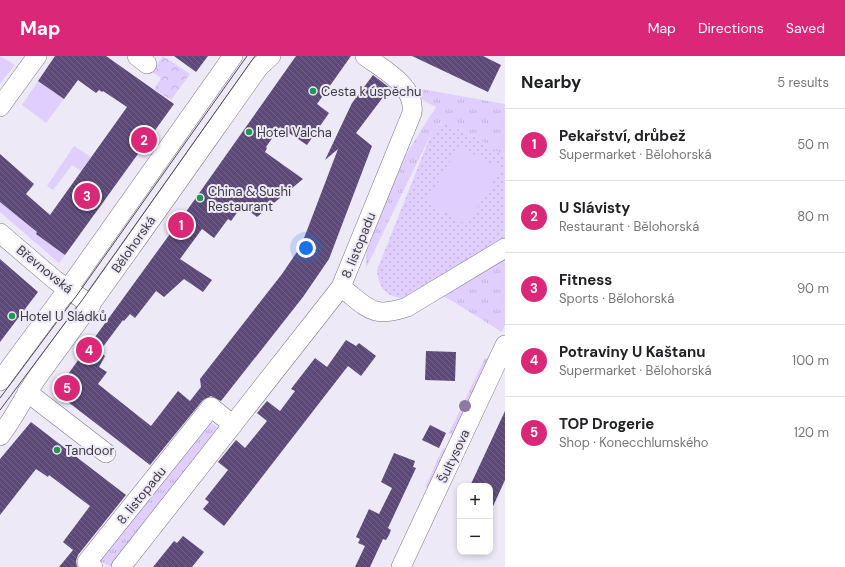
<!DOCTYPE html>
<meta charset="utf-8">
<style>
body{margin:0;font-family:"DM Sans",sans-serif;background:#f6f6f6;color:#202124}
.controls{position:absolute;right:12px;bottom:12px;display:grid;overflow:hidden;border-radius:8px;box-shadow:0 2px 6px #0003}
.controls button{width:36px;height:36px;display:grid;place-items:center;padding:0;border:0;border-bottom:1px solid #e0e0e0;background:#fff;color:#202124;font:20px sans-serif}
.you{position:absolute;left:306px;top:192px;width:14px;height:14px;margin:-10px;border:3px solid #fff;border-radius:50%;background:#1a73e8;box-shadow:0 0 0 6px #1a73e833}
.badge{display:grid;place-items:center;width:26px;height:26px;border-radius:50%;background:#db2777;color:#fff;font-size:13px;font-weight:700}
.pin{position:absolute;translate:-50% -50%;border:2px solid #fff;box-shadow:0 1px 4px #0006}
.list{margin:0;padding:0;list-style:none}
h2{display:flex;justify-content:space-between;align-items:center;height:52px;margin:0;padding:0 16px;font-size:17px}
h2 small{font-size:13px;font-weight:400;color:#757577}
.list li{display:grid;grid-template-columns:26px 1fr auto;gap:12px;align-items:center;box-sizing:border-box;height:72px;padding:0 16px;border-top:1px solid #e0e0e0}
.list b{display:block;font-size:15px;white-space:nowrap}
.list p{margin:0;font-size:13px;white-space:nowrap;color:#757577}
.list em{font-size:13px;font-style:normal;color:#757577}
.map{position:relative;flex:none;width:505px;height:511px;overflow:hidden}
header{display:flex;align-items:center;gap:24px;box-sizing:border-box;height:56px;padding:0 20px;background:#db2777;color:#fff}
header strong{font-size:19px}
nav{display:flex;gap:22px;margin-inline-start:auto;font-size:14px}
main{display:flex}
aside{flex:1;background:#fff}
.map>svg:first-child{display:block}
</style>
<header>
<strong>Map</strong>
<nav><a>Map</a><a>Directions</a><a>Saved</a></nav>
</header>
<main>
<div class="map">
<svg width="505" height="511" viewBox="0 0 505 511">
<defs>
<pattern id="grass-tufts" width="24" height="20" patternUnits="userSpaceOnUse"><rect width="24" height="20" fill="#e0cefe"/><path d="M3 7l-1-3M5 7V3M7 7l1-3M15 17l-1-3M17 17v-4M19 17l1-3" fill="none" stroke="#c1b2db"/></pattern>
<pattern id="forest-crowns" width="20" height="18" patternUnits="userSpaceOnUse"><rect width="20" height="18" fill="#e0cefe"/><path d="M2 6a3 3 0 1 1 6 0M12 15a3 3 0 1 1 6 0" fill="none" stroke="#c1b2db"/></pattern>
<pattern id="park-dots" width="8" height="8" patternUnits="userSpaceOnUse"><rect width="8" height="8" fill="#e0cefe"/><path d="M2 2h.1M6 6h.1" fill="none" stroke="#c1b2db" stroke-width="1.8" stroke-linecap="round"/></pattern>
<pattern id="building-back-hatch" width="6" height="6" patternUnits="userSpaceOnUse"><rect width="6" height="6" fill="#5c4977"/><path d="M-1 5l2 2M0 0l6 6M5-1l2 2" fill="none" stroke="#716287"/></pattern>
</defs>
<rect width="100%" height="100%" fill="#eee9f7"/>
<path fill="url(#grass-tufts)" d="M416,32L505,48V101L480,84L442,66L432,76L366,212V195L390,135L408,95L436,51L424,45L414,36Z
M505,203V269L502,276L444,240Z
M485,302L489,303L453,379L449,377Z
M208,364L218,372L110,511L99,504Z
M443,392L446,393L428,432L425,431Z"/>
<path fill="url(#forest-crowns)" d="M163,0L190,18L171,44L154,33L161,22L152,16Z"/>
<path fill="url(#park-dots)" d="M443,66L480,84L505,101V185L411,241C389,244 379,235 377,214L432,76Z"/>
<path fill="#e0cefe" d="M0,0L15,9L0,28Z
M38,25L64,43L46,67L22,49Z
M74,90L91,101L81,115L72,109L53,134L47,130Z
M459,90L501,113L467,169L427,146Z
M0,146L37,176V178L65,199L59,207L0,156Z"/>
<path fill="url(#building-back-hatch)" d="M55,0H106L174,48L65,199L36,178L37,176L0,146V98L34,128L26,138L50,159L127,51L103,35L102,36L99,34L96,37L78,24L64,43L38,25Z
M174,0H208L196,16Z
M296,0H351L317,48L329,57L307,89L280,71L266,91L267,92L265,96L303,123L257,161L242,150L231,165L228,163L214,182L202,173L180,203L212,224L203,236L184,223L164,241L156,235L135,262L130,258L124,265L123,264L99,296L105,300L99,311L107,316L98,328L151,370L178,335L190,345L201,331L200,323L282,218L301,190L338,93L325,104L352,47L373,19L390,32L356,77L372,90L329,203L303,241L221,345L211,340L203,344L150,409L55,336L183,160Z
M412,0H483L501,9L488,36Z
M0,203L38,236L0,286Z
M346,284L356,290L359,287L376,300L361,320L348,310L224,470L203,453L209,446L205,443L228,414L218,406L236,384L245,392L267,365L257,357L267,345L280,355L295,335L291,333L315,302L327,311Z
M426,295L456,296L455,325L425,324Z
M505,355V424L490,457V430H470Z
M31,366L126,439L78,499L76,505L77,511H59L73,494L63,486L90,450L49,419L48,421L36,413L0,459V403Z
M430,369L446,377L439,392L422,384Z
M394,397L415,405L413,411L416,412L388,472L391,474L389,479L386,484L383,483L370,511H355L365,490L358,487L360,483L356,481L369,453L379,458L392,432L381,426Z
M183,480L204,496L192,511H153L174,485L177,487Z"/>
<g fill="none" stroke-linecap="round" stroke-linejoin="round">
<g stroke="#7c7784" stroke-width="20">
<path id="minor" d="M137,0L147,8
M0,51L37,0
M0,177L55,224L91,249
M341,231C368,252 372,263 407,251L505,192
M0,325L68,233L233,0
M27,336L106,397
M0,380C15,361 25,338 39,319C114,217 186,114 259,11L271,0
M93,511L87,506L211,351L233,369
M121,511L341,231L412,57C416,30 384,14 365,0
M401,511L505,289"/>
</g>
<use href="#minor" stroke="#fff" stroke-width="19"/>
<path stroke="#4f4d54" stroke-width="1" d="M0,342L77,239L247,0
M0,354L83,243L255,0"/>
</g>
<circle fill="#8c7aa2" cx="465" cy="350" r="6"/>
<g fill="#229753" stroke="#eee9f7" stroke-width="1.5">
<circle cx="313" cy="35" r="4"/>
<circle cx="249" cy="76" r="4"/>
<circle cx="200" cy="142" r="4"/>
<circle cx="12" cy="260" r="4"/>
<circle cx="57" cy="394" r="4"/>
</g>
<g text-anchor="middle" stroke-width="4" stroke-linejoin="round" paint-order="stroke">
<g font-size="13" fill="#3c3a40" stroke="#eee9f7" text-anchor="start">
<text x="321" y="40">Cesta k úspěchu</text>
<text x="257" y="81">Hotel Valcha</text>
<text x="208" y="140">China &amp; Sushi<tspan x="208" dy="15">Restaurant</tspan></text>
<text x="20" y="265">Hotel U Sládků</text>
<text x="65" y="399">Tandoor</text>
</g>
<g font-size="13" fill="#3c3a40" stroke="#eee9f7">
<text transform="translate(133 188) rotate(-55)" y="5">Bělohorská</text>
<text transform="translate(358 189) rotate(-68)" y="5">8. listopadu</text>
<text transform="translate(45 213) rotate(39)" y="5">Břevnovská</text>
<text transform="translate(453 400) rotate(-65)" y="5">Šultysova</text>
<text transform="translate(141 439) rotate(-51)" y="5">8. listopadu</text>
</g>
</g>
</svg>
<div class="controls">
<button>+</button>
<button>−</button>
</div>
<div class="you"></div>
<div class="pin badge" style="left:181px;top:169px">1</div>
<div class="pin badge" style="left:144px;top:84px">2</div>
<div class="pin badge" style="left:87px;top:140px">3</div>
<div class="pin badge" style="left:89px;top:294px">4</div>
<div class="pin badge" style="left:67px;top:332px">5</div>
</div>
<aside>
<h2>Nearby<small>5 results</small></h2>
<ul class="list">
<li><span class="badge">1</span><div><b>Pekařství, drůbež</b><p>Supermarket · Bělohorská</p></div><em>50 m</em></li>
<li><span class="badge">2</span><div><b>U Slávisty</b><p>Restaurant · Bělohorská</p></div><em>80 m</em></li>
<li><span class="badge">3</span><div><b>Fitness</b><p>Sports · Bělohorská</p></div><em>90 m</em></li>
<li><span class="badge">4</span><div><b>Potraviny U Kaštanu</b><p>Supermarket · Bělohorská</p></div><em>100 m</em></li>
<li><span class="badge">5</span><div><b>TOP Drogerie</b><p>Shop · Konecchlumského</p></div><em>120 m</em></li>
</ul>
</aside>
</main>
